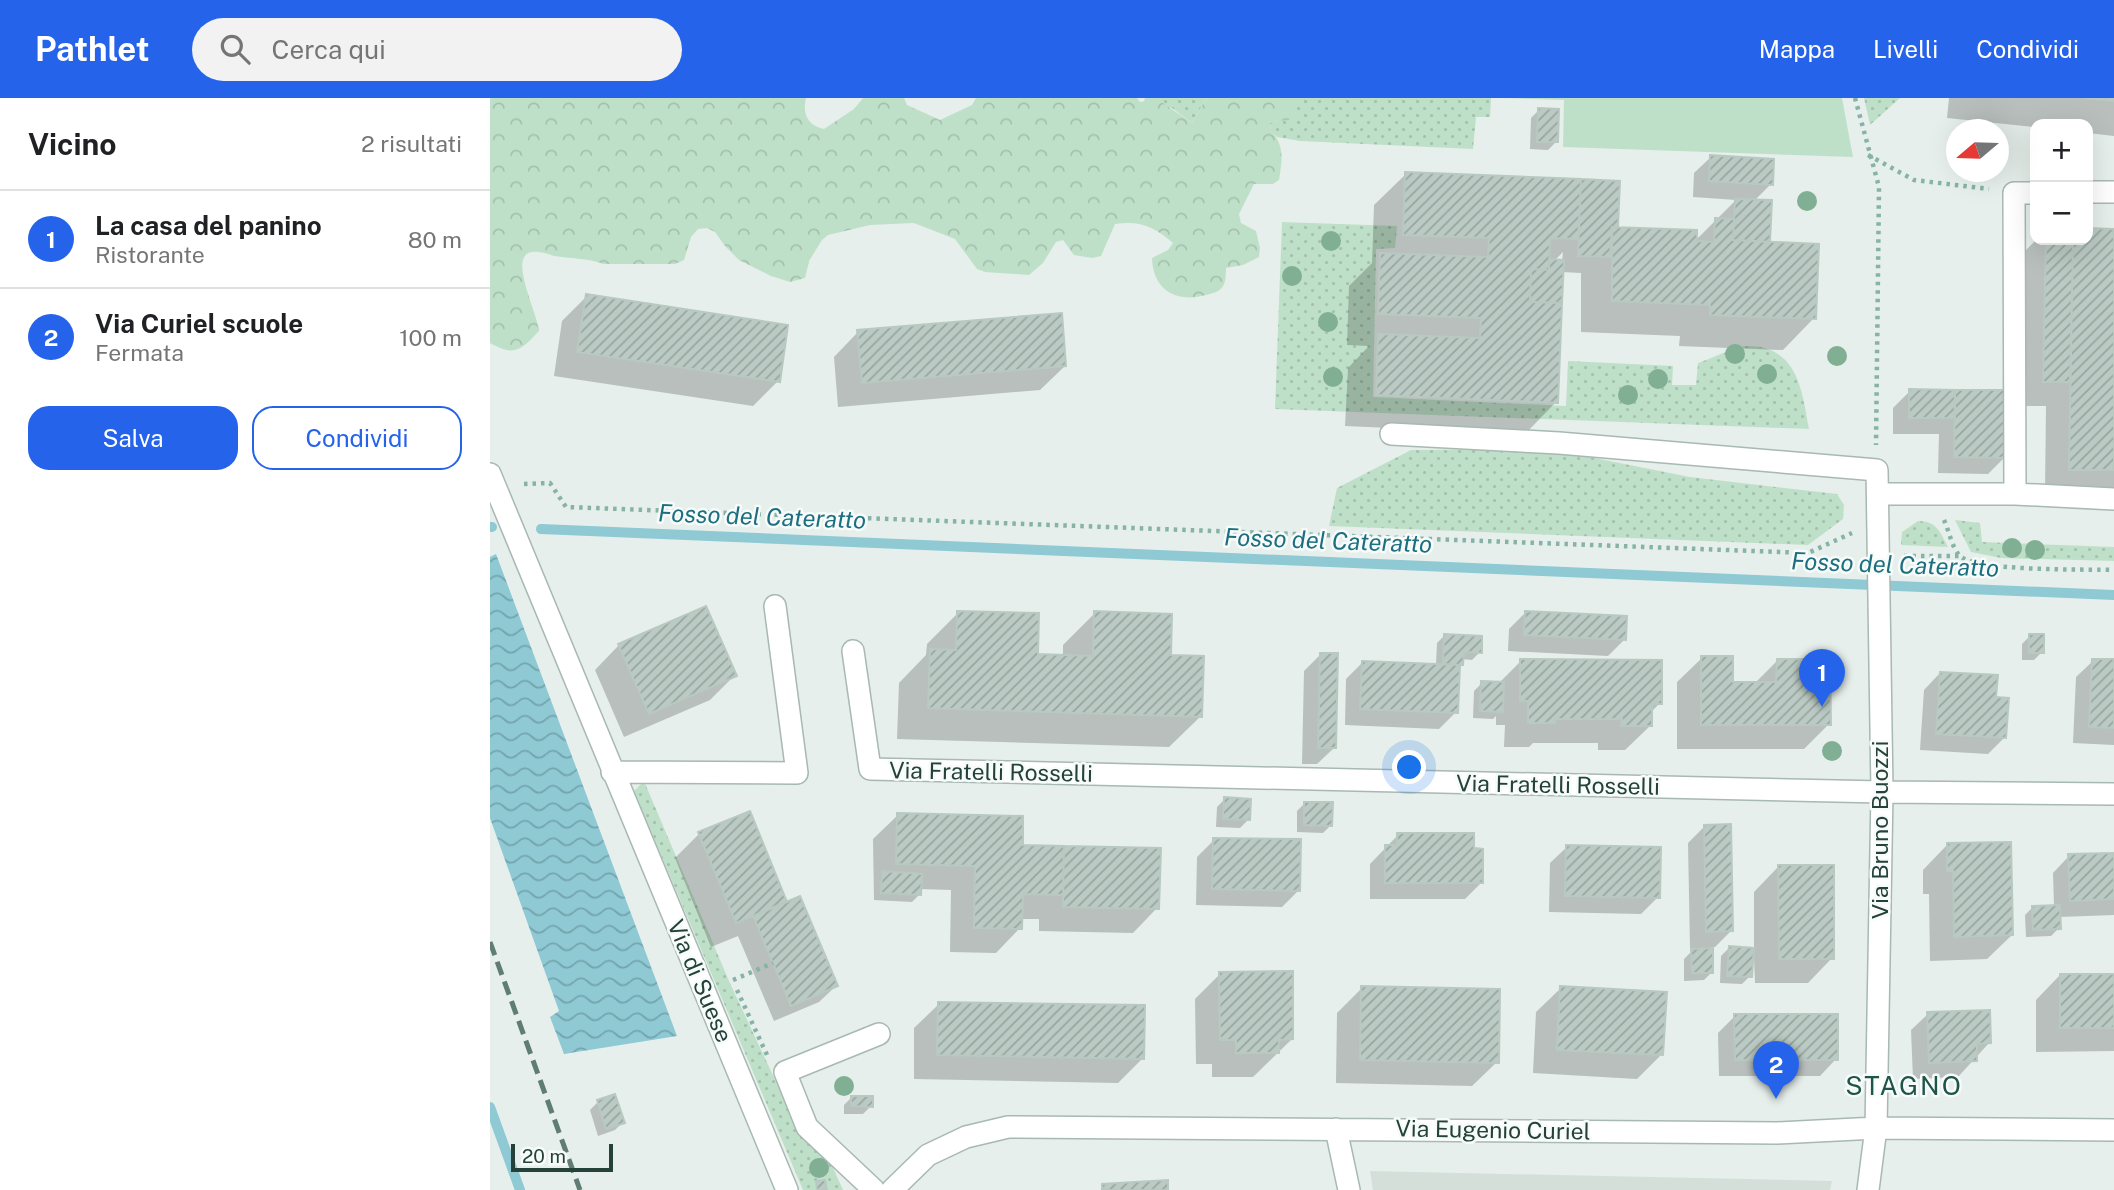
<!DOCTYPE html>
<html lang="it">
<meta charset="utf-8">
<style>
body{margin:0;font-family:"Public Sans",sans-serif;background:#f2f2f2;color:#202124}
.controls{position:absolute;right:21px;top:21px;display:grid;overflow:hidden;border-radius:14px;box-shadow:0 7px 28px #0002}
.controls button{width:63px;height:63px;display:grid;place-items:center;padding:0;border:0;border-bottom:2px solid #e0e0e0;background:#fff;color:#202124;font:35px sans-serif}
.compass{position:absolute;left:1456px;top:21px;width:63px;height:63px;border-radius:50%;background:#fff;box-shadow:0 7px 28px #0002;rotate:251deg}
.scale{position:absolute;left:21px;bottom:18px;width:102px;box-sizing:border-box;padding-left:7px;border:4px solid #24423a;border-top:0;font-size:19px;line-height:24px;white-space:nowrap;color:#24423a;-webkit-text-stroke:5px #f7fbf9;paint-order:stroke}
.you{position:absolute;left:920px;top:670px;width:24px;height:24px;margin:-18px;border:5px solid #fff;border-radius:50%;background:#1a73e8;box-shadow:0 0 0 10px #1a73e833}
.badge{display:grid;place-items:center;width:46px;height:46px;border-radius:50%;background:#2563eb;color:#fff;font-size:23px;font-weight:700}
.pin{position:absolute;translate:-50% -58px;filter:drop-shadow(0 2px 4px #0008)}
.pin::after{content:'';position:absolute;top:37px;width:24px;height:21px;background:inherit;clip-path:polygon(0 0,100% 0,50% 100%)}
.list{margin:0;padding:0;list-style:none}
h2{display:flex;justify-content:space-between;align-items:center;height:91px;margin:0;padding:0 28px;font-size:30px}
h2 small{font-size:23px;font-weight:400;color:#757577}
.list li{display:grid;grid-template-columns:46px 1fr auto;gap:21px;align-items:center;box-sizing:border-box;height:98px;padding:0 28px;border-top:2px solid #e0e0e0}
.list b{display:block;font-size:26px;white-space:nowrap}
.list p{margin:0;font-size:23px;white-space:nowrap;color:#757577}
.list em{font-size:23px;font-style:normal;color:#757577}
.actions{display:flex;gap:14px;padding:21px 28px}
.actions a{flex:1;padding:16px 0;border:2px solid #2563eb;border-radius:21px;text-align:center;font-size:24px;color:#2563eb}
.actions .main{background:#2563eb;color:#fff}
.icon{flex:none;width:38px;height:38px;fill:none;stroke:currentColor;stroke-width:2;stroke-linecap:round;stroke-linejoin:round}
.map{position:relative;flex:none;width:1624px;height:1092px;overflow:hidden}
header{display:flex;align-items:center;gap:42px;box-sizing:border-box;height:98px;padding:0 35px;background:#2563eb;color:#fff}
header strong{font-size:33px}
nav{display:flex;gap:38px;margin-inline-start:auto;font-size:24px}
.search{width:490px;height:63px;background:#f2f2f2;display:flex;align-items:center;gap:18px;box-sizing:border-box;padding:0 24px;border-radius:38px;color:#757577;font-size:26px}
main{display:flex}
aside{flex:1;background:#fff}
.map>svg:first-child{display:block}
</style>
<header>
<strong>Pathlet</strong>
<div class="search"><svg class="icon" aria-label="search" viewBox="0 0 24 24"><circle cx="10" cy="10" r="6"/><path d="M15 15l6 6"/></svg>Cerca qui</div>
<nav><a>Mappa</a><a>Livelli</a><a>Condividi</a></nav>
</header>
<main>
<aside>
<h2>Vicino<small>2 risultati</small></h2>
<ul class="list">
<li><span class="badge">1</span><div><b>La casa del panino</b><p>Ristorante</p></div><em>80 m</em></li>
<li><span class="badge">2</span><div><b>Via Curiel scuole</b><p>Fermata</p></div><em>100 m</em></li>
</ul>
<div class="actions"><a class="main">Salva</a><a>Condividi</a></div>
</aside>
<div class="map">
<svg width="1624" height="1092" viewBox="0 0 1624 1092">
<defs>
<pattern id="grass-dots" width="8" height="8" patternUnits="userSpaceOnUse" patternTransform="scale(1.75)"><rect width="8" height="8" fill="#bfe0c8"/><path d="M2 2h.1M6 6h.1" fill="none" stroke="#a4c1ad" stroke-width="1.8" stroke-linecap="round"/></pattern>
<pattern id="forest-crowns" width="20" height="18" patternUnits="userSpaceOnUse" patternTransform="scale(1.75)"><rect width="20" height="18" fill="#bfe0c8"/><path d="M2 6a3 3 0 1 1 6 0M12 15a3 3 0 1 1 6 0" fill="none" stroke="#a4c1ad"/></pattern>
<pattern id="water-waves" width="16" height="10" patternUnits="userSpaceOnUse" patternTransform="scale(1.75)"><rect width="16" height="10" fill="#8ec9d4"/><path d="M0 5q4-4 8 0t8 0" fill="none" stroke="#74a5ad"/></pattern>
<pattern id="building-hatch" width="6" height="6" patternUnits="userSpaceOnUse" patternTransform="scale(1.75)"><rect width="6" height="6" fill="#bbcac4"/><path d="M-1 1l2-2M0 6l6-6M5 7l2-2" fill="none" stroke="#98a6a0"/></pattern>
</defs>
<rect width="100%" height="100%" fill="#e6efeb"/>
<path fill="#d4dfda" d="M880,1073L1342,1083L1340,1092H883Z"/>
<path fill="url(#grass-dots)" d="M655,0H718L716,1L702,25L682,10L654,3Z
M805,0H1001L1000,19H986L983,51L810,43L787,39L781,33L780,25L788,22Z
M1374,0H1410L1380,27Z
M792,124L907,128L905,150L886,151L883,299L1076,308L1078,263L1183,268L1182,287H1206L1208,265C1221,261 1246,248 1259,248C1308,249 1312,293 1319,331L785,311Z
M1059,351L1200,379L1347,396L1354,407L1353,421L1318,447L839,428L847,390L921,352Z
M1465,422L1490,425L1492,444L1624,449V463L1511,460L1481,454Z
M1428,423C1447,423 1450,434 1458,449L1411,447L1412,434Z
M154,683L239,883L307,1029L339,1061L353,1092H313L144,693Z"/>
<path fill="url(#forest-crowns)" d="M0,0H316C312,16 318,28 334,31L364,11L373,0H414L417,7L450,22L482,7L486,0H647L650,4L667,1L702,25L716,1L718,0H805V2L803,19L797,23L788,22L780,25L781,33C795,47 792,63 789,82L783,86H764L749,116L751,125L766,133L770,150L769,159L753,167L736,170C736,174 736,182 734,186C731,194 723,195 716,197C687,205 663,193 662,160L678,152L683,145C665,129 650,122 625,126L611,158L602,160L584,157L573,142L566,144L553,165L539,177L495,174L487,171L465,141L424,125L380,127L338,137L332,142L319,163L315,180L300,184L281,178L249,162L235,148L225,134L217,130L208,131L201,139L194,162L185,166H113C102,161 78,160 64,158C58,156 49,153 42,154C17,157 48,216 49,233C31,252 25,259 0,245Z"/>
<path fill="#bfe0c8" d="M1012,0H1352L1363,59L1073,49L1074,2Z"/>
<path fill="url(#water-waves)" d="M6,456L187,938L74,956L60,919L69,913L0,720V459Z"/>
<path fill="#0003" fill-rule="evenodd" d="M1459,0H1624V38L1598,35V26H1545V29L1457,20Z
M1049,12L1066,44L1058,52L1040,51L1041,20Z
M1221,59L1281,86L1264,103L1276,145L1324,220L1293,252L1189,248L1190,238L1091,234V175L1072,174L1066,304L1035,336L855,328L858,270L879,248L857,247L859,188L882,165L884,107L916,76L1128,84L1127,131L1205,143L1226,122H1229V119L1246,102L1203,99L1204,75ZM1073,154L1072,163H1064Z
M1598,132L1624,133V397L1555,395L1556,308H1530L1532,156L1546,142H1598Z
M97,198L288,283L263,308L64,278L72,223Z
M368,234L575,268L550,292L348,309L344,259Z
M1420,293L1516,294L1515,359L1498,376L1448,375L1449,336H1403V310Z
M468,515L546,558L573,559V547L605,515L680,559L711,618L679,649L407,641L409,585L436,557L437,546Z
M1035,515L1134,542L1118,558L1018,553L1019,531Z
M955,537L990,554L982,562L972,561L968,570L966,614L949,631L855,627L856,581L873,564L946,567L947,545Z
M1540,538L1552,554L1544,562H1532V546Z
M129,547L245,577L220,602L134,639L105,572Z
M831,556L844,650L827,666H812L814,573Z
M1212,560L1241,586H1264L1287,563L1339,626L1314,651H1187V584Z
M1031,563L1170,605L1160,615V628L1135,652H1108V645H1043L1039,649H1014L1015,627H1006V618L1003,621L983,620L984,593L992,585L1008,586Z
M1603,563H1624V647L1583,645L1586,579Z
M1450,575L1505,600L1515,639L1498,656L1430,652L1434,592Z
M735,701L758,722L750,730L726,729L727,709Z
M815,705L841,727L833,735L807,734V713Z
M408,717L531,749L669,752L667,810L643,835L549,833V821H531L530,830L506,855L460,854L461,792L430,791V796L422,804L384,802L383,741Z
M1215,728L1242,832L1225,849H1221L1222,874L1214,882L1194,883V861L1205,850H1200L1198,745Z
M209,736L296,806L346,888L329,904L284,923L248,838L221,849L185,760Z
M908,737L982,752L992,784L975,801H880V766Z
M724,742L809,792L792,809L706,807L707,759Z
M1457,747L1522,837L1497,861L1440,863L1439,796H1433V772Z
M1077,749L1168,799L1151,816L1059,814L1060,765Z
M1624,756V817L1569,819V830L1561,838L1536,839L1535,817L1543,809L1564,808L1563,775L1579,758Z
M1288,769L1342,860L1318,885H1265L1264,859H1262L1260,878L1252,886L1230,885L1231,858L1239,850L1264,851V794Z
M730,876L802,941L763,979H722V966H706L705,901Z
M1570,877H1624V953L1546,954V902Z
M872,890L1007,964L982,988L846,985L847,915Z
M1071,890L1172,956L1147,981L1043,975L1046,914Z
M449,906L653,960L628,985L424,981V930Z
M1438,916L1499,945L1468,979L1423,981L1421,932Z
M1245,918L1346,961L1330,978H1229L1228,935Z
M362,999L381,1008L373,1016H354V1007Z
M108,1004L133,1024L125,1032L108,1038L100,1012Z"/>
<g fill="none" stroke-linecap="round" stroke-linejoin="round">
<path stroke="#8ec9d4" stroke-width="10" d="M0,429H2
M51,431L1624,497
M0,1009L30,1092"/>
</g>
<path fill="url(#building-hatch)" stroke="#b8c9c2" stroke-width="2" d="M1595,0H1624V3Z
M1048,10L1069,11L1068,44H1047Z
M1220,57L1284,61L1283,87L1219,83Z
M915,74L1091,81L1088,141L1060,140L1059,172L1041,171L1040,204L1072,205L1068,305L886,297L888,236L990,240L991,220L888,216L890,155L998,159L999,140L913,137Z
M1091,81L1130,83L1128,129H1122L1120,159L1088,158Z
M1245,101L1282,102L1280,144L1243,142Z
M1225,120L1244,121L1243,142L1329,146L1326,221L1220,217V207L1122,203V129L1207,132V143L1224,144Z
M1598,130L1624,131V372H1579L1583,142H1598Z
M1556,142H1583L1580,284H1553Z
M1059,161L1074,162L1072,205L1040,204L1041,171L1059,172Z
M96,196L298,227L290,284L87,254Z
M572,215L576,268L372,285L367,232Z
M1419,291L1465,292V320H1419Z
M1465,292H1518L1517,360L1464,359Z
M216,508L247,578L159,616L128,546Z
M467,513L549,515L548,556L603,558L604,513L682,516L681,557L714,558L712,619L438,610L440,551L466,552Z
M1035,513L1137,518L1136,542L1034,537Z
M954,536L992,538V555L974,554L973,567L953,566Z
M1539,536H1554V555H1539Z
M830,555H848L846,650H828Z
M1211,558H1243V584H1286L1287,561H1340L1341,627H1211Z
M1030,561L1172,562V606H1162V628H1131L1132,621H1065V625H1038V603H1030Z
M1602,561H1624V630L1599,629Z
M872,563L970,567L968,615L870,611Z
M1450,574L1508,577L1506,599L1519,600L1516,640L1446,636Z
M991,583L1014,584L1013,614L990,613Z
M734,699L761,701L760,722L733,721Z
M814,704H843L842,728L814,727Z
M260,713L297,804L246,825L208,734Z
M407,715L533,718V747L574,748L573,797L533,796L532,831L484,830L485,768L406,766Z
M1241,726L1243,833L1216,834L1214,727Z
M907,735H984V750L993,751V785H895V747H907Z
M723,740L811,741L810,793L722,791Z
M1521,744L1523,837L1464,839L1463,773H1457V745Z
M1076,747L1171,749L1170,800L1075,798Z
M574,748L671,750L669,811L573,809Z
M1624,755V801L1580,803L1578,756Z
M1288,767H1344V861H1289Z
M392,773L432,776L431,797L391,795Z
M310,798L348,888L301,908L263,818Z
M1570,807L1571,831L1543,832L1542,808Z
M1239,848L1264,850L1262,879L1237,878Z
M1223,850V875H1202L1201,851Z
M803,873V941L789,942V955H746V942H730L729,874Z
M1570,876H1624V930H1570Z
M871,888L1010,891L1009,965L870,962Z
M1070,888L1177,894L1173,957L1067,952Z
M448,904L655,907L654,961L447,957Z
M1500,912L1501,945L1487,946V963L1439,965L1437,914Z
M1244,916H1348V962H1245Z
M125,996L135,1025L116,1031L107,1002Z
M361,998H383V1009L361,1008Z
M335,1082L337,1092H327L326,1083Z
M678,1082V1092H612V1086Z"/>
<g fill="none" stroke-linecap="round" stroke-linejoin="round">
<g stroke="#a8b8b2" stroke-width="24">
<path id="minor" d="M1598,94H1624
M901,336L1069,345L1387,372L1392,694L1386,1030L1378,1092
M0,376L297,1092
M1388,396H1525L1624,401
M1525,396L1524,95H1545
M363,553L380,671L1392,694L1624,696
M122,674L307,675L285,508
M846,1031L859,1092
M384,1092L317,1029L295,974L389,936
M402,1092L438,1057L476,1039L518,1029L1287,1035L1386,1030L1624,1032"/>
</g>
<path stroke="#86b3a5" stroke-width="4.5" stroke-dasharray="3.5 5" stroke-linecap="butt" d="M1365,0L1389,89L1386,347
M1378,57L1424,82L1499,91
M34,386L60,385L76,409L1318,455L1362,435
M1454,422C1459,433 1462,449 1469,457C1482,474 1598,471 1624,472
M1414,458H1469
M243,882L283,865
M247,892L277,957"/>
<use href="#minor" stroke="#fff" stroke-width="21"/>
<path stroke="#5f7d75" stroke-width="5" stroke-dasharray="14 7" stroke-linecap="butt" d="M0,844L90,1092"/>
</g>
<g fill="#80af93">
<circle cx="1317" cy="103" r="10"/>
<circle cx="841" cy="143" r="10"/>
<circle cx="802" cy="178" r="10"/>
<circle cx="838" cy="224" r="10"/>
<circle cx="1245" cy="256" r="10"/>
<circle cx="1347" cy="258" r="10"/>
<circle cx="1277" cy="276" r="10"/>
<circle cx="843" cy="279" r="10"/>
<circle cx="1168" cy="281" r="10"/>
<circle cx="1138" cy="297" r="10"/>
<circle cx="1522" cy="450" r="10"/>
<circle cx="1545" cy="452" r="10"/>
<circle cx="1342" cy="653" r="10"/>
<circle cx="354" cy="988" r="10"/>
<circle cx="329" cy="1070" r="10"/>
</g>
<g text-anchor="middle" stroke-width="5" stroke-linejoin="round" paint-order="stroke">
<g font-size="23" fill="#24423a" stroke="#f7fbf9">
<text transform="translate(501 674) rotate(1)" y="8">Via Fratelli Rosselli</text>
<text transform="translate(1068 687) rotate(1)" y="8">Via Fratelli Rosselli</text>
<text transform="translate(1390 732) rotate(-90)" y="8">Via Bruno Buozzi</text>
<text transform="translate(210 883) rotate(67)" y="8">Via di Suese</text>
<text transform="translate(1003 1032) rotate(1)" y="8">Via Eugenio Curiel</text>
</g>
<g font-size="24" font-style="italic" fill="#1c6f80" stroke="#f7fbf9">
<text transform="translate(272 419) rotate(2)" y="8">Fosso del Cateratto</text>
<text transform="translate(838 443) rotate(2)" y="8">Fosso del Cateratto</text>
<text transform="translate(1405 467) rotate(2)" y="8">Fosso del Cateratto</text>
</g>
<g font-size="26" letter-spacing="2" fill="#1f5548" stroke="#f7fbf9">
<text x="1414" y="997">STAGNO</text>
</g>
</g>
</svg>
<div class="controls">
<button>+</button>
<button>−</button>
</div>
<svg class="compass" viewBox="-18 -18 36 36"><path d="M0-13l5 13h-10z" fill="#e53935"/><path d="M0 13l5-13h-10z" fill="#757577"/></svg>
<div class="scale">20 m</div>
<div class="you"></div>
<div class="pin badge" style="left:1332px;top:609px">1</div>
<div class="pin badge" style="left:1286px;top:1001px">2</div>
</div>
</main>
